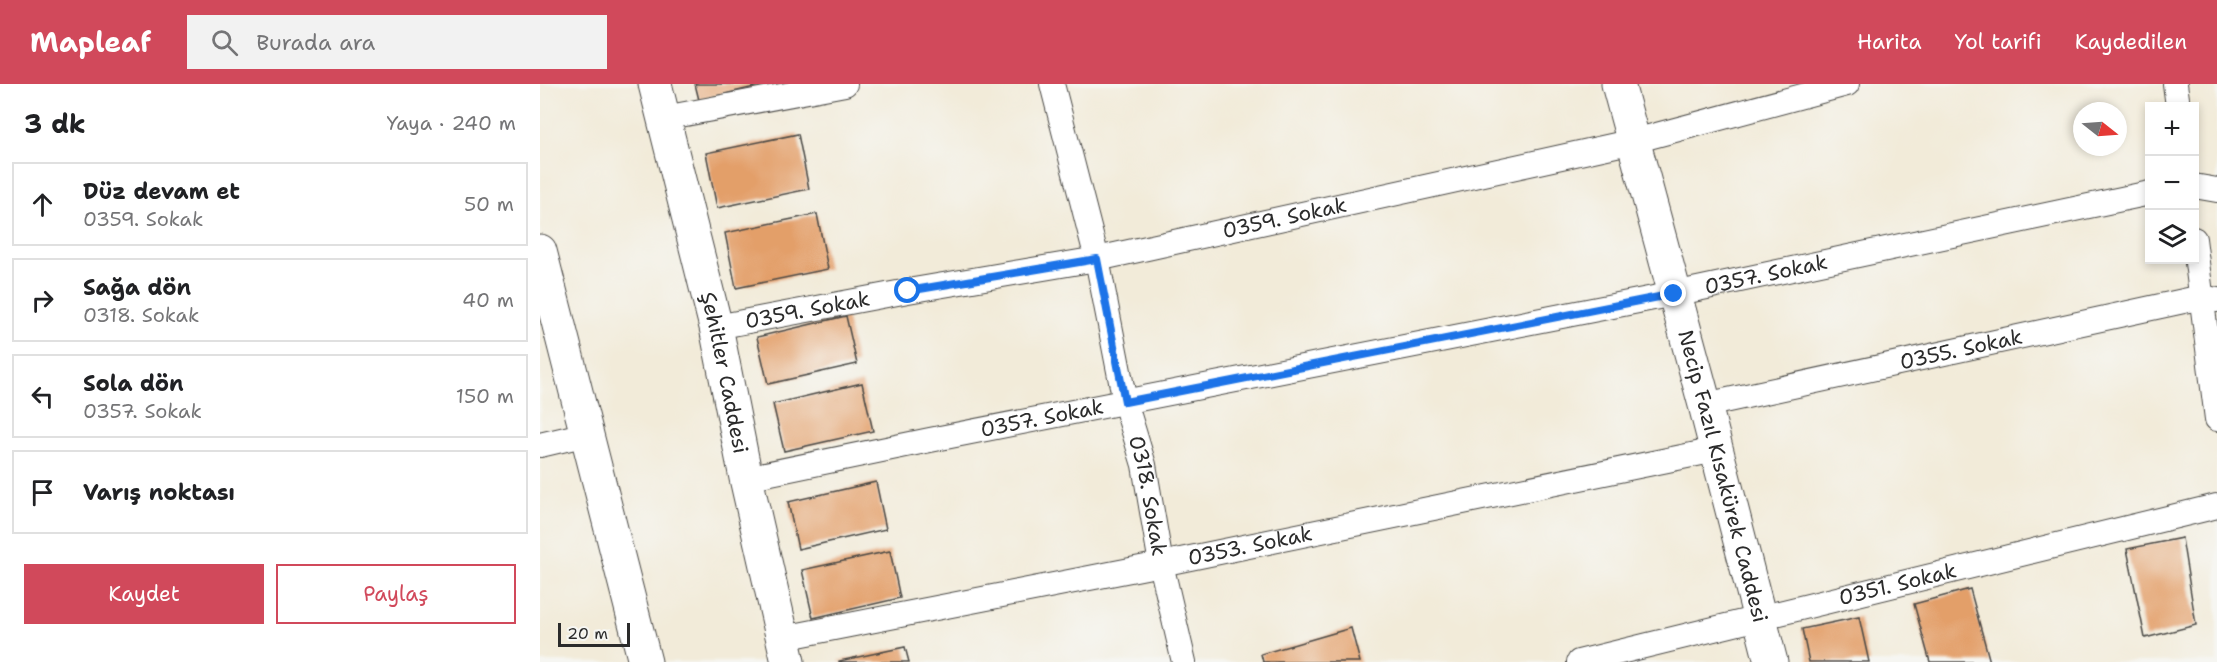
<!DOCTYPE html>
<html lang="tr">
<meta charset="utf-8">
<style>
body{margin:0;font-family:"Shantell Sans",sans-serif;background:#f2f2f2;color:#202124}
.controls{position:absolute;right:18px;top:18px;display:grid;overflow:hidden;border-radius:0px;box-shadow:0 3px 9px #0003}
.controls button{width:54px;height:54px;display:grid;place-items:center;padding:0;border:0;border-bottom:2px solid #e0e0e0;background:#fff;color:#202124;font:30px sans-serif}
.compass{position:absolute;left:1533px;top:18px;width:54px;height:54px;border-radius:50%;background:#fff;box-shadow:0 3px 9px #0003;rotate:107deg}
.scale{position:absolute;left:18px;bottom:15px;width:72px;box-sizing:border-box;padding-left:6px;border:3px solid #2b2b2b;border-top:0;font-size:16px;line-height:21px;white-space:nowrap;color:#2b2b2b;-webkit-text-stroke:4px #f6f6f2;paint-order:stroke}
.stop{position:absolute;width:18px;height:18px;margin:-14px;border:4px solid #1a73e8;border-radius:50%;background:#fff}
.stop.end{background:#1a73e8;border-color:#fff;box-shadow:0 2px 6px #0008}
.list{margin:0;padding:0;list-style:none}
h2{display:flex;justify-content:space-between;align-items:center;height:78px;margin:0;padding:0 24px;font-size:26px}
h2 small{font-size:20px;font-weight:400;color:#757577}
.list li{display:grid;grid-template-columns:39px 1fr auto;gap:18px;align-items:center;box-sizing:border-box;height:84px;margin:0 12px 12px;padding:0 12px;border:2px solid #e0e0e0;border-radius:0px}
.list b{display:block;font-size:22px;white-space:nowrap}
.list p{margin:0;font-size:20px;white-space:nowrap;color:#757577}
.list em{font-size:20px;font-style:normal;color:#757577}
.actions{display:flex;gap:12px;padding:18px 24px}
.actions a{flex:1;padding:14px 0;border:2px solid #d1495b;border-radius:0px;text-align:center;font-size:21px;color:#d1495b}
.actions .main{background:#d1495b;color:#fff}
.icon{flex:none;width:33px;height:33px;fill:none;stroke:currentColor;stroke-width:2;stroke-linecap:round;stroke-linejoin:round}
.map{position:relative;flex:none;width:1677px;height:578px;overflow:hidden}
header{display:flex;align-items:center;gap:36px;box-sizing:border-box;height:84px;padding:0 30px;background:#d1495b;color:#fff}
header strong{font-size:28px}
nav{display:flex;gap:33px;margin-inline-start:auto;font-size:21px}
.search{width:420px;height:54px;background:#f2f2f2;display:flex;align-items:center;gap:15px;box-sizing:border-box;padding:0 21px;border-radius:0px;color:#757577;font-size:22px}
main{display:flex}
aside{flex:1;background:#fff}
.map>svg:first-child{display:block}
</style>
<header>
<strong>Mapleaf</strong>
<div class="search"><svg class="icon" aria-label="search" viewBox="0 0 24 24"><circle cx="10" cy="10" r="6"/><path d="M15 15l6 6"/></svg>Burada ara</div>
<nav><a>Harita</a><a>Yol tarifi</a><a>Kaydedilen</a></nav>
</header>
<main>
<aside>
<h2>3 dk<small>Yaya · 240 m</small></h2>
<ul class="list">
<li><svg class="icon" aria-label="ahead" viewBox="0 0 24 24"><path d="M12 20V5M6 11l6-6 6 6"/></svg><div><b>Düz devam et</b><p>0359. Sokak</p></div><em>50 m</em></li>
<li><svg class="icon" aria-label="right" viewBox="0 0 24 24"><path d="M7 20v-9h11M14 6l5 5-5 5"/></svg><div><b>Sağa dön</b><p>0318. Sokak</p></div><em>40 m</em></li>
<li><svg class="icon" aria-label="left" viewBox="0 0 24 24"><path d="M17 20v-9H6M10 6l-5 5 5 5"/></svg><div><b>Sola dön</b><p>0357. Sokak</p></div><em>150 m</em></li>
<li><svg class="icon" aria-label="arrive" viewBox="0 0 24 24"><path d="M6 21V4h12l-3 4 3 4H6"/></svg><div><b>Varış noktası</b></div></li>
</ul>
<div class="actions"><a class="main">Kaydet</a><a>Paylaş</a></div>
</aside>
<div class="map">
<svg width="1677" height="578" viewBox="0 0 1677 578">
<rect width="100%" height="100%" fill="#f6f6f2"/>
<filter id="ink" filterUnits="userSpaceOnUse"><feTurbulence type="fractalNoise" baseFrequency=".0167" numOctaves="2"/><feDisplacementMap in="SourceGraphic" scale="12" xChannelSelector="R" yChannelSelector="G"/><feConvolveMatrix kernelMatrix="1 2 1 2 8 2 1 2 1" color-interpolation-filters="sRGB"/></filter>
<filter id="wash" filterUnits="userSpaceOnUse"><feTurbulence type="fractalNoise" baseFrequency=".008" numOctaves="4" result="noise"/><feDisplacementMap in="SourceGraphic" scale="24" xChannelSelector="R" yChannelSelector="G"/><feGaussianBlur stdDeviation="1.35" result="paint"/><feColorMatrix in="noise" values="0 0 0 0 0 0 0 0 0 0 0 0 0 0 0 0 0 1.4 0 .05"/><feComposite in="paint" operator="in"/></filter>
<g filter="url(#wash)">
<rect width="100%" height="100%" fill="#f2ebd9"/>
<g id="blocks">
<path fill="#e39f69" d="M155,0H223V1L159,16Z
M258,50L269,105L177,124L166,69Z
M277,130L288,185L196,204L185,149Z
M306,232L317,280L228,300L217,253Z
M322,299L333,347L244,367L233,320Z
M336,398L346,445L258,465L248,418Z
M1642,454L1656,541L1605,554L1587,465Z
M350,467L360,514L273,534L262,486Z
M1430,505L1450,578H1390L1374,520Z
M1319,533L1329,578H1269L1262,545Z
M811,544L820,578H723L721,570Z
M365,563L369,578H299V577Z"/>
</g>
</g>
<g filter="url(#ink)">
<use href="#blocks" fill-opacity="0" stroke="#494845" stroke-width="1.5"/>
<g fill="none" stroke-linecap="round" stroke-linejoin="round">
<g stroke="#494845" stroke-width="26">
<g id="street">
<path id="s1" d="M512,0L557,175L585,318L604,381L621,480L644,578"/>
<path d="M1635,0L1638,22"/>
<path d="M124,34L305,0"/>
<path d="M1654,102L1677,106"/>
<path d="M1654,155L1677,335"/>
<path id="s2" d="M176,243L368,207L557,175L1094,57L1307,0"/>
<path id="s3" d="M1165,321L1662,213L1677,216"/>
<path d="M0,361L47,350"/>
<path id="s4" d="M206,394L390,356L1134,210L1610,109"/>
<path id="s5" d="M243,554L621,480L1176,366"/>
<path id="s6" d="M1039,578L1677,422"/>
</g>
</g>
<g stroke="#494845" stroke-width="35">
<g id="secondary">
<path id="s7" d="M115,0L176,243L206,394L248,578"/>
<path id="s8" d="M1078,0L1165,321L1231,578"/>
<path d="M0,167L105,578"/>
</g>
</g>
<use href="#street" stroke="#fff" stroke-width="24"/>
<use href="#secondary" stroke="#fff" stroke-width="33"/>
</g>
</g>
<g fill="none" stroke-linecap="round" stroke-linejoin="round" filter="url(#ink)">
<path stroke="#1a73e8" stroke-width="8" d="M368,207L557,175L585,318L1134,210"/>
</g>
<g text-anchor="middle" stroke-width="5" stroke-linejoin="round" paint-order="stroke">
<g font-size="21" fill="#2b2b2b" stroke="#f6f6f2">
<text dy="7" stroke="none"><textPath href="#s2" startOffset="579">0359. Sokak</textPath></text>
<text dy="7" stroke="none"><textPath href="#s4" startOffset="1040">0357. Sokak</textPath></text>
<text dy="7" stroke="none"><textPath href="#s2" startOffset="93">0359. Sokak</textPath></text>
<text dy="7" stroke="none"><textPath href="#s3" startOffset="262">0355. Sokak</textPath></text>
<text dy="7" stroke="none"><textPath href="#s7" startOffset="297">Şehitler Caddesi</textPath></text>
<text dy="7" stroke="none"><textPath href="#s4" startOffset="302">0357. Sokak</textPath></text>
<text dy="7" stroke="none"><textPath href="#s8" startOffset="406">Necip Fazıl Kısakürek Caddesi</textPath></text>
<text dy="7" stroke="none"><textPath href="#s1" startOffset="423">0318. Sokak</textPath></text>
<text dy="7" stroke="none"><textPath href="#s5" startOffset="476">0353. Sokak</textPath></text>
<text dy="7" stroke="none"><textPath href="#s6" startOffset="328">0351. Sokak</textPath></text>
</g>
</g>
</svg>
<div class="controls">
<button>+</button>
<button>−</button>
<button><svg class="icon" aria-label="layers" viewBox="0 0 24 24"><path d="M12 4l9 5-9 5-9-5zM3 14l9 5 9-5"/></svg></button>
</div>
<svg class="compass" viewBox="-18 -18 36 36"><path d="M0-13l5 13h-10z" fill="#e53935"/><path d="M0 13l5-13h-10z" fill="#757577"/></svg>
<div class="scale">20 m</div>
<div class="stop" style="left:368px;top:207px"></div>
<div class="stop end" style="left:1134px;top:210px"></div>
</div>
</main>
